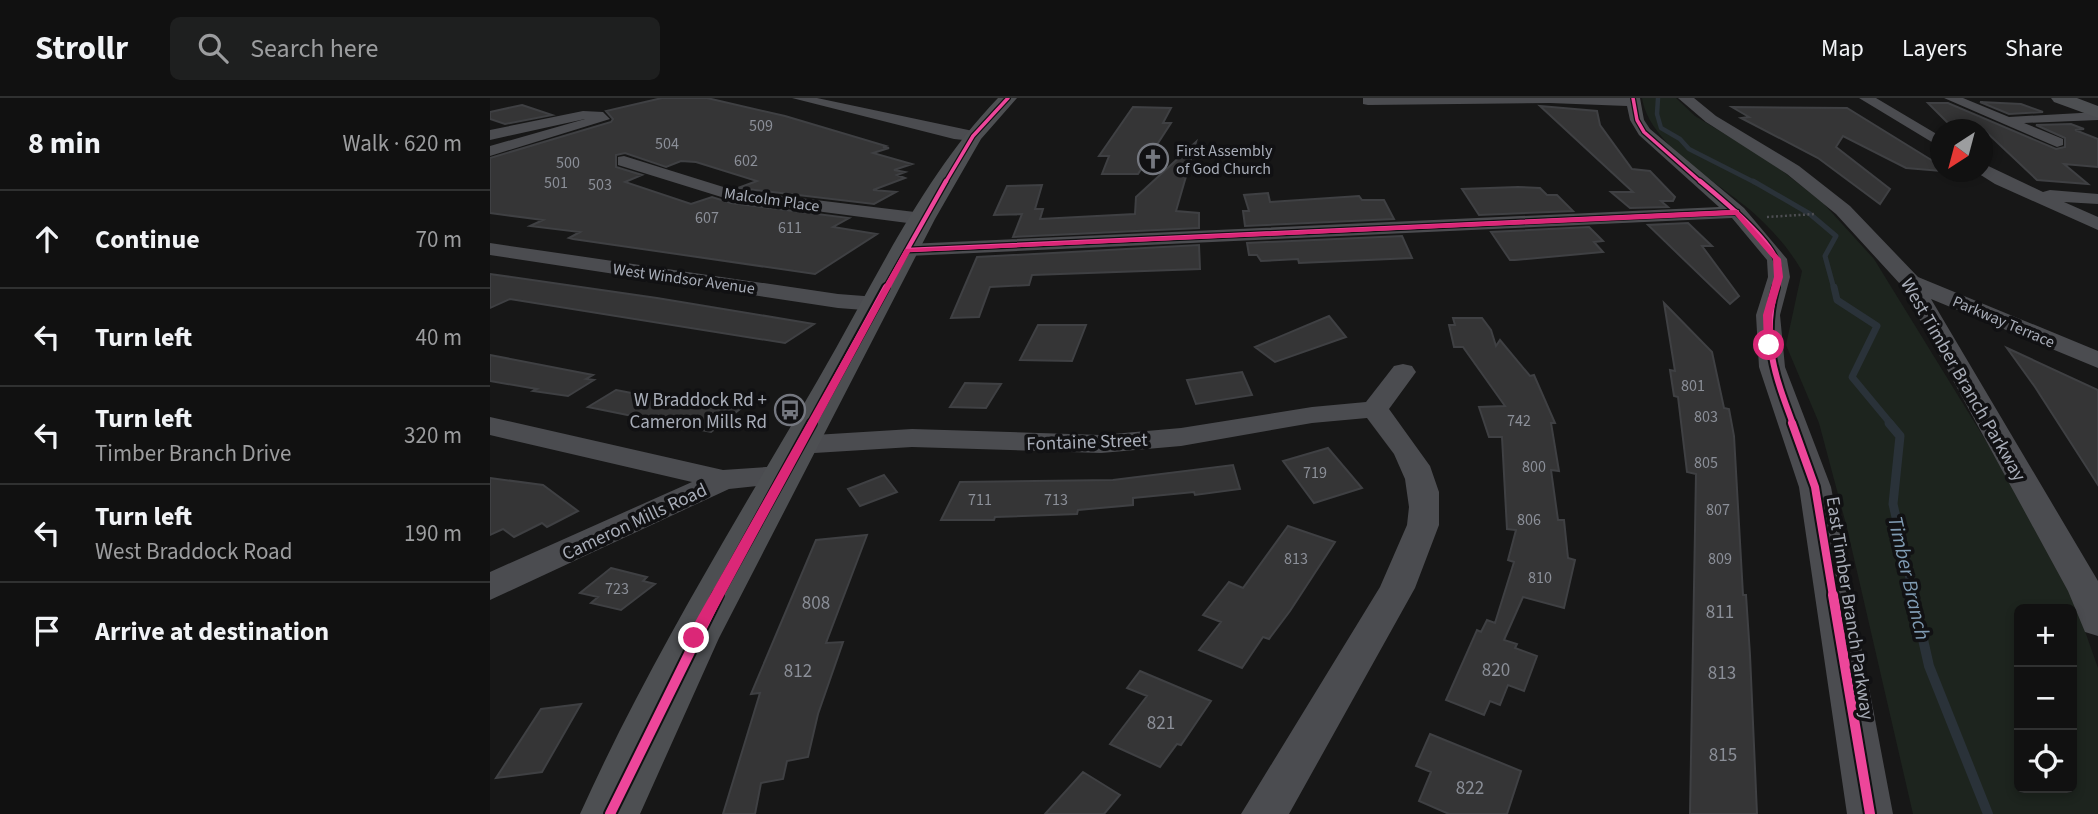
<!DOCTYPE html>
<meta charset="utf-8">
<style>
body{margin:0;font-family:"Source Sans 3",sans-serif;background:#1e1f1f;color:#f1f3f6}
.controls{position:absolute;right:21px;bottom:21px;display:grid;overflow:hidden;border-radius:10px;box-shadow:0 4px 10px #0003}
.controls button{width:63px;height:63px;display:grid;place-items:center;padding:0;border:0;border-bottom:2px solid #303131;background:#111;color:#f1f3f6;font:35px sans-serif}
.compass{position:absolute;left:1440px;top:21px;width:63px;height:63px;border-radius:50%;background:#111;box-shadow:0 4px 10px #0003;rotate:216deg}
.stop{position:absolute;width:21px;height:21px;margin:-16px;border:5px solid #db2777;border-radius:50%;background:#fff}
.stop.end{background:#db2777;border-color:#fff;box-shadow:0 2px 7px #0008}
.list{margin:0;padding:0;list-style:none}
h2{display:flex;justify-content:space-between;align-items:center;height:91px;margin:0;padding:0 28px;font-size:30px}
h2 small{font-size:23px;font-weight:400;color:#9c9d9f}
.list li{display:grid;grid-template-columns:46px 1fr auto;gap:21px;align-items:center;box-sizing:border-box;height:98px;padding:0 28px;border-top:2px solid #303131}
.list b{display:block;font-size:26px;white-space:nowrap}
.list p{margin:0;font-size:23px;white-space:nowrap;color:#9c9d9f}
.list em{font-size:23px;font-style:normal;color:#9c9d9f}
.icon{flex:none;width:38px;height:38px;fill:none;stroke:currentColor;stroke-width:2;stroke-linecap:round;stroke-linejoin:round}
.map{position:relative;flex:none;width:1608px;height:716px;overflow:hidden}
header{display:flex;align-items:center;gap:42px;box-sizing:border-box;height:98px;padding:0 35px;background:#111;border-bottom:2px solid #303131}
header strong{font-size:33px}
nav{display:flex;gap:38px;margin-inline-start:auto;font-size:24px}
.search{width:490px;height:63px;background:#1e1f1f;display:flex;align-items:center;gap:18px;box-sizing:border-box;padding:0 24px;border-radius:10px;color:#9c9d9f;font-size:26px}
main{display:flex}
aside{flex:1;background:#111}
.map>svg:first-child{display:block}
</style>
<header>
<strong>Strollr</strong>
<div class="search"><svg class="icon" aria-label="search" viewBox="0 0 24 24"><circle cx="10" cy="10" r="6"/><path d="M15 15l6 6"/></svg>Search here</div>
<nav><a>Map</a><a>Layers</a><a>Share</a></nav>
</header>
<main>
<aside>
<h2>8 min<small>Walk · 620 m</small></h2>
<ul class="list">
<li><svg class="icon" aria-label="ahead" viewBox="0 0 24 24"><path d="M12 20V5M6 11l6-6 6 6"/></svg><div><b>Continue</b></div><em>70 m</em></li>
<li><svg class="icon" aria-label="left" viewBox="0 0 24 24"><path d="M17 20v-9H6M10 6l-5 5 5 5"/></svg><div><b>Turn left</b></div><em>40 m</em></li>
<li><svg class="icon" aria-label="left" viewBox="0 0 24 24"><path d="M17 20v-9H6M10 6l-5 5 5 5"/></svg><div><b>Turn left</b><p>Timber Branch Drive</p></div><em>320 m</em></li>
<li><svg class="icon" aria-label="left" viewBox="0 0 24 24"><path d="M17 20v-9H6M10 6l-5 5 5 5"/></svg><div><b>Turn left</b><p>West Braddock Road</p></div><em>190 m</em></li>
<li><svg class="icon" aria-label="arrive" viewBox="0 0 24 24"><path d="M6 21V4h12l-3 4 3 4H6"/></svg><div><b>Arrive at destination</b></div></li>
</ul>
</aside>
<div class="map">
<svg width="1608" height="716" viewBox="0 0 1608 716">
<rect width="100%" height="100%" fill="#171717"/>
<path fill="#1d241e" fill-rule="evenodd" d="M1152,0H1186L1205,18L1281,64L1333,105L1384,161L1571,465L1608,570V716H1423L1357,430L1329,325L1296,247L1312,173C1298,149 1281,130 1259,111C1226,83 1159,46 1152,0ZM1529,511H1582V690H1529Z"/>
<g fill="none" stroke-linecap="round" stroke-linejoin="round">
<path stroke="#2a3239" stroke-width="4.5" d="M1168,0L1167,16L1171,30L1190,41L1199,51L1266,85"/>
<path stroke="#2a3239" stroke-width="5" d="M1263,83L1320,116L1346,138L1335,158L1344,191"/>
<path stroke="#2a3239" stroke-width="7" d="M1344,189L1347,202L1387,228L1362,279L1401,326"/>
<path stroke="#2a3239" stroke-width="9" d="M1399,325L1410,338L1403,406L1424,498"/>
<path stroke="#2a3239" stroke-width="10" d="M1423,497L1439,568L1498,716"/>
</g>
<path fill="#353536" stroke="#3f4043" stroke-width="2" d="M172,0H217L295,18L396,48L393,49L399,50L383,55L422,66L404,72L415,74L407,77L415,80L383,92L406,94L384,106L248,90L267,83L206,64L191,63L176,69L135,55L126,57V69L152,77L135,84L201,106L222,99L241,105L359,120L343,129L387,136L325,176L83,141L79,140L90,134L40,128L53,122L0,115V60L121,24L123,21L116,13Z
M1490,4L1531,6L1553,14L1519,16Z
M1438,5H1458L1566,51L1575,49V40L1546,27L1581,26L1594,31L1585,32L1608,41V69L1574,66L1598,86L1547,82L1492,30L1458,25Z
M32,7L62,17L15,26L0,21V14Z
M1050,8L1107,13L1110,27L1142,71L1160,73L1185,99L1183,103H1171L1178,109L1140,110L1121,94H1143Z
M643,9L681,10L673,25H681L648,76H612L619,58H609Z
M1242,9L1357,10L1451,68V73L1416,70L1353,38L1346,49L1400,91L1390,106L1328,60L1251,20L1259,19Z
M706,44L686,113L709,115V130L523,139L532,116L504,117L517,88L552,87L545,111H553L550,121L645,116L646,99Z
M1028,89L1050,90L1057,97H1067L1083,113L989,117L972,91Z
M778,95L780,104L869,98L872,102H894L904,121L755,128L753,113H759L754,97Z
M1198,125L1222,148H1212L1249,198L1240,206L1158,127Z
M1099,129L1113,143L1104,144L1113,154L1025,162H1020L1001,134Z
M912,138L922,160L809,165L808,161L771,163L767,157H759L757,145Z
M709,147L710,171L542,177L539,187L500,189L489,219L461,220L487,159Z
M0,176L167,200L324,226L295,245L20,201L0,210Z
M1174,205L1222,254L1234,310L1239,311L1244,338L1253,497H1256L1260,557L1267,716H1200L1206,376L1197,374L1188,299L1184,298L1180,272L1185,273Z
M839,218L856,239L785,264L765,249Z
M963,220H992L1001,232L1006,248L1010,242L1040,278L1044,277L1065,325H1061L1069,373L1061,372L1068,422H1074L1078,460L1085,462L1074,510L1033,499L1014,542L1027,546L1025,550L1047,558L1034,593L1018,587L1010,607L1000,603L994,617L956,602L987,532L991,534L997,522L1005,525L1024,464L1018,462L1026,432L1017,431L1012,339H999L989,309L1015,308L973,249H964L959,227H965Z
M548,227H596L582,263L530,262Z
M1517,250L1608,292V387L1545,289Z
M0,257L103,277L96,281L104,282L78,298L43,293L47,291L0,283Z
M752,274L762,297L706,306L697,282Z
M475,285L511,286L496,310L460,309Z
M126,292L162,299L168,296L250,311L221,334L98,309Z
M838,350L872,390L824,405L793,363Z
M743,367L750,391L705,397L704,394L643,400V407L588,412L587,416L505,419L504,422H451L470,384L623,382Z
M394,377L407,394L370,408L358,391Z
M0,380L53,387L88,413L57,429L52,425L24,439L13,431L0,437Z
M798,428L845,444L800,513L779,541L773,539L752,570L709,552L731,524L713,517L739,484L753,490Z
M377,437L336,545L353,544L328,616L318,659L297,663L293,681L271,685L265,716H233L270,595L261,596L326,442Z
M121,470L157,479L153,483L165,486L131,512L101,505L108,499L90,495Z
M650,573L721,603L691,647L687,646L670,669L620,646L657,598L637,590Z
M91,606L52,674L6,680L51,611Z
M940,636L1031,673L1017,716H959L929,703L941,674L926,668Z
M593,674L630,697L614,716H555Z"/>
<g fill="none" stroke-linecap="round" stroke-linejoin="round">
<path stroke="#4d4e52" stroke-width="2.5" stroke-dasharray="2 2.5" stroke-linecap="butt" d="M1277,119L1325,116"/>
<path fill="#4b4c50" fill-rule="evenodd" d="M302,0H327L483,33L491,38L483,43L464,41Z
M873,0H1150L1154,22L1160,31L1254,110L1297,161L1300,179L1290,217L1295,269L1341,389L1403,716H1357L1309,389L1269,269L1266,217L1278,179L1277,162L1242,120L418,158L408,152L418,146L1229,109L1149,37L1140,22L1137,8L1060,5L878,7L873,6Z
M1188,0H1204L1226,18L1309,68L1360,108L1428,179L1608,253V270L1441,201L1608,483V538L1595,534L1578,493L1411,187L1346,116L1297,76L1216,24Z
M1369,0H1386L1450,38V49Z
M1454,0H1473L1519,19L1608,14V22L1534,25L1573,41V47L1567,49Z
M93,13L113,14L120,21L0,58V48L95,21L0,42V32Z
M134,58L243,92L433,115L443,121L433,127L241,102L128,67V59Z
M1492,65L1553,94L1560,92L1608,96V106L1574,104L1608,119V132L1505,86L1486,74H1492Z
M0,145L348,196L387,199L398,206L387,213L348,210L0,157Z
M913,266L922,268L926,274L899,311L940,368L949,394V427L925,490L799,716H751L890,489L917,427L919,409L915,381L904,356L877,320L822,325L691,348L611,355L422,349L308,356L298,353L293,347L298,341L308,338L422,331L611,337L691,330L822,309L876,304L904,268Z
M0,319L233,372L292,368L303,370L307,377L303,384L239,391L0,502V474L202,384L0,337Z"/>
<path fill="#4d4f52" fill-rule="evenodd" d="M508,0H527L491,41L445,121L229,540L150,716H90C158,565 246,423 329,280C384,185 432,79 508,0Z
M1561,0H1587L1608,8V20L1564,4Z"/>
<g stroke="#111113" stroke-width="6">
<path id="cycleway-far4" d="M1143,0L1147,22L1154,34L1212,85
M455,85L483,38L518,0"/>
</g>
<g stroke="#111113" stroke-width="7">
<path id="cycleway-far3" d="M1210,83C1229,99 1281,141 1287,164C1290,173 1288,182 1285,191
M418,152L1247,114
M395,191L456,83"/>
</g>
<g stroke="#111113" stroke-width="10">
<path id="cycleway-far2" d="M1286,189C1271,241 1285,278 1303,326
M321,326L396,189"/>
</g>
<g stroke="#111113" stroke-width="12">
<path id="cycleway-far1" d="M1302,325L1325,389L1343,498
M227,498L322,325"/>
</g>
<g stroke="#111113" stroke-width="14">
<path id="cycleway" d="M1343,497L1380,716
M120,716L228,497"/>
</g>
<use href="#cycleway-far4" stroke="#ed469a" stroke-width="3.5"/>
<use href="#cycleway-far3" stroke="#ed469a" stroke-width="4.5"/>
<use href="#cycleway-far2" stroke="#ed469a" stroke-width="6"/>
<use href="#cycleway-far1" stroke="#ed469a" stroke-width="8"/>
<use href="#cycleway" stroke="#ed469a" stroke-width="10"/>
</g>
<path fill="#db2777" d="M1247,112L1291,161L1293,179L1282,217L1283,247L1279,250L1274,247L1273,217L1284,179L1283,161L1245,117L420,154L209,544H199L196,540L415,151Z"/>
<defs>
<g id="church-ring" transform="scale(1.575)"><circle r="9.5" fill="#111113" stroke="#757880" stroke-width="1.5"/><path d="M-1.2-6h2.4v3.5h3.3v2.4h-3.3V6h-2.4V-.1h-3.3v-2.4h3.3Z" fill="#757880"/></g>
<g id="bus-ring" transform="scale(1.575)"><circle r="9.5" fill="#111113" stroke="#757880" stroke-width="1.5"/><path d="M-5-6H5V4H4V6H2V4H-2V6H-4V4H-5ZM-3.5-4V0h7V-4ZM-3.5 1.2v1.5H-2V1.2ZM2 1.2v1.5H3.5V1.2Z" fill="#757880"/></g>
</defs>
<g fill-rule="evenodd">
<use href="#church-ring" x="663" y="61"/>
<use href="#bus-ring" x="300" y="312"/>
</g>
<g text-anchor="middle" stroke-width="7" stroke-linejoin="round" paint-order="stroke">
<g font-size="16" fill="#8b8f98">
<text x="271" y="33">509</text>
<text x="177" y="51">504</text>
<text x="256" y="68">602</text>
<text x="78" y="70">500</text>
<text x="66" y="90">501</text>
<text x="110" y="92">503</text>
<text x="217" y="125">607</text>
<text x="300" y="135">611</text>
<text x="1203" y="293">801</text>
<text x="1216" y="324">803</text>
<text x="1029" y="328">742</text>
<text x="1216" y="370">805</text>
<text x="1044" y="374">800</text>
<text x="825" y="380">719</text>
<text x="490" y="407">711</text>
<text x="566" y="407">713</text>
<text x="1228" y="417">807</text>
<text x="1039" y="427">806</text>
<text x="806" y="466">813</text>
<text x="1230" y="466">809</text>
<text x="1050" y="485">810</text>
<text x="127" y="496">723</text>
</g>
<g font-size="16" fill="#a8adb8" stroke="#111113" text-anchor="start">
<text x="686" y="58">First Assembly<tspan x="686" dy="18">of God Church</tspan></text>
</g>
<g font-size="16" fill="#a8adb8" stroke="#111113">
<text transform="translate(282 101) rotate(8)" y="6">Malcolm Place</text>
<text transform="translate(194 180) rotate(8)" y="6">West Windsor Avenue</text>
<text transform="translate(1514 223) rotate(23)" y="6">Parkway Terrace</text>
</g>
<g font-size="19" fill="#a8adb8" stroke="#111113">
<text transform="translate(1474 281) rotate(60)" y="7">West Timber Branch Parkway</text>
<text transform="translate(597 343) rotate(-2)" y="7">Fontaine Street</text>
<text transform="translate(144 423) rotate(-25)" y="7">Cameron Mills Road</text>
<text transform="translate(1361 510) rotate(81)" y="7">East Timber Branch Parkway</text>
</g>
<g font-size="19" fill="#a8adb8" stroke="#111113" text-anchor="end">
<text x="277" y="308">W Braddock Rd +<tspan x="277" dy="22">Cameron Mills Rd</tspan></text>
</g>
<g font-size="19" fill="#8b8f98">
<text x="326" y="511">808</text>
<text x="1230" y="520">811</text>
<text x="1006" y="578">820</text>
<text x="308" y="579">812</text>
<text x="1232" y="581">813</text>
<text x="671" y="631">821</text>
<text x="1233" y="663">815</text>
<text x="980" y="696">822</text>
</g>
<g font-size="21" font-style="italic" fill="#7f9bb3" stroke="#111113">
<text transform="translate(1419 480) rotate(77)" y="7">Timber Branch</text>
</g>
</g>
</svg>
<div class="controls">
<button>+</button>
<button>−</button>
<button><svg class="icon" aria-label="locate" viewBox="0 0 24 24"><circle cx="12" cy="12" r="6"/><path d="M12 2v4M12 18v4M2 12h4M18 12h4"/></svg></button>
</div>
<svg class="compass" viewBox="-18 -18 36 36"><path d="M0-13l5 13h-10z" fill="#e53935"/><path d="M0 13l5-13h-10z" fill="#9c9d9f"/></svg>
<div class="stop" style="left:1279px;top:247px"></div>
<div class="stop end" style="left:204px;top:540px"></div>
</div>
</main>
